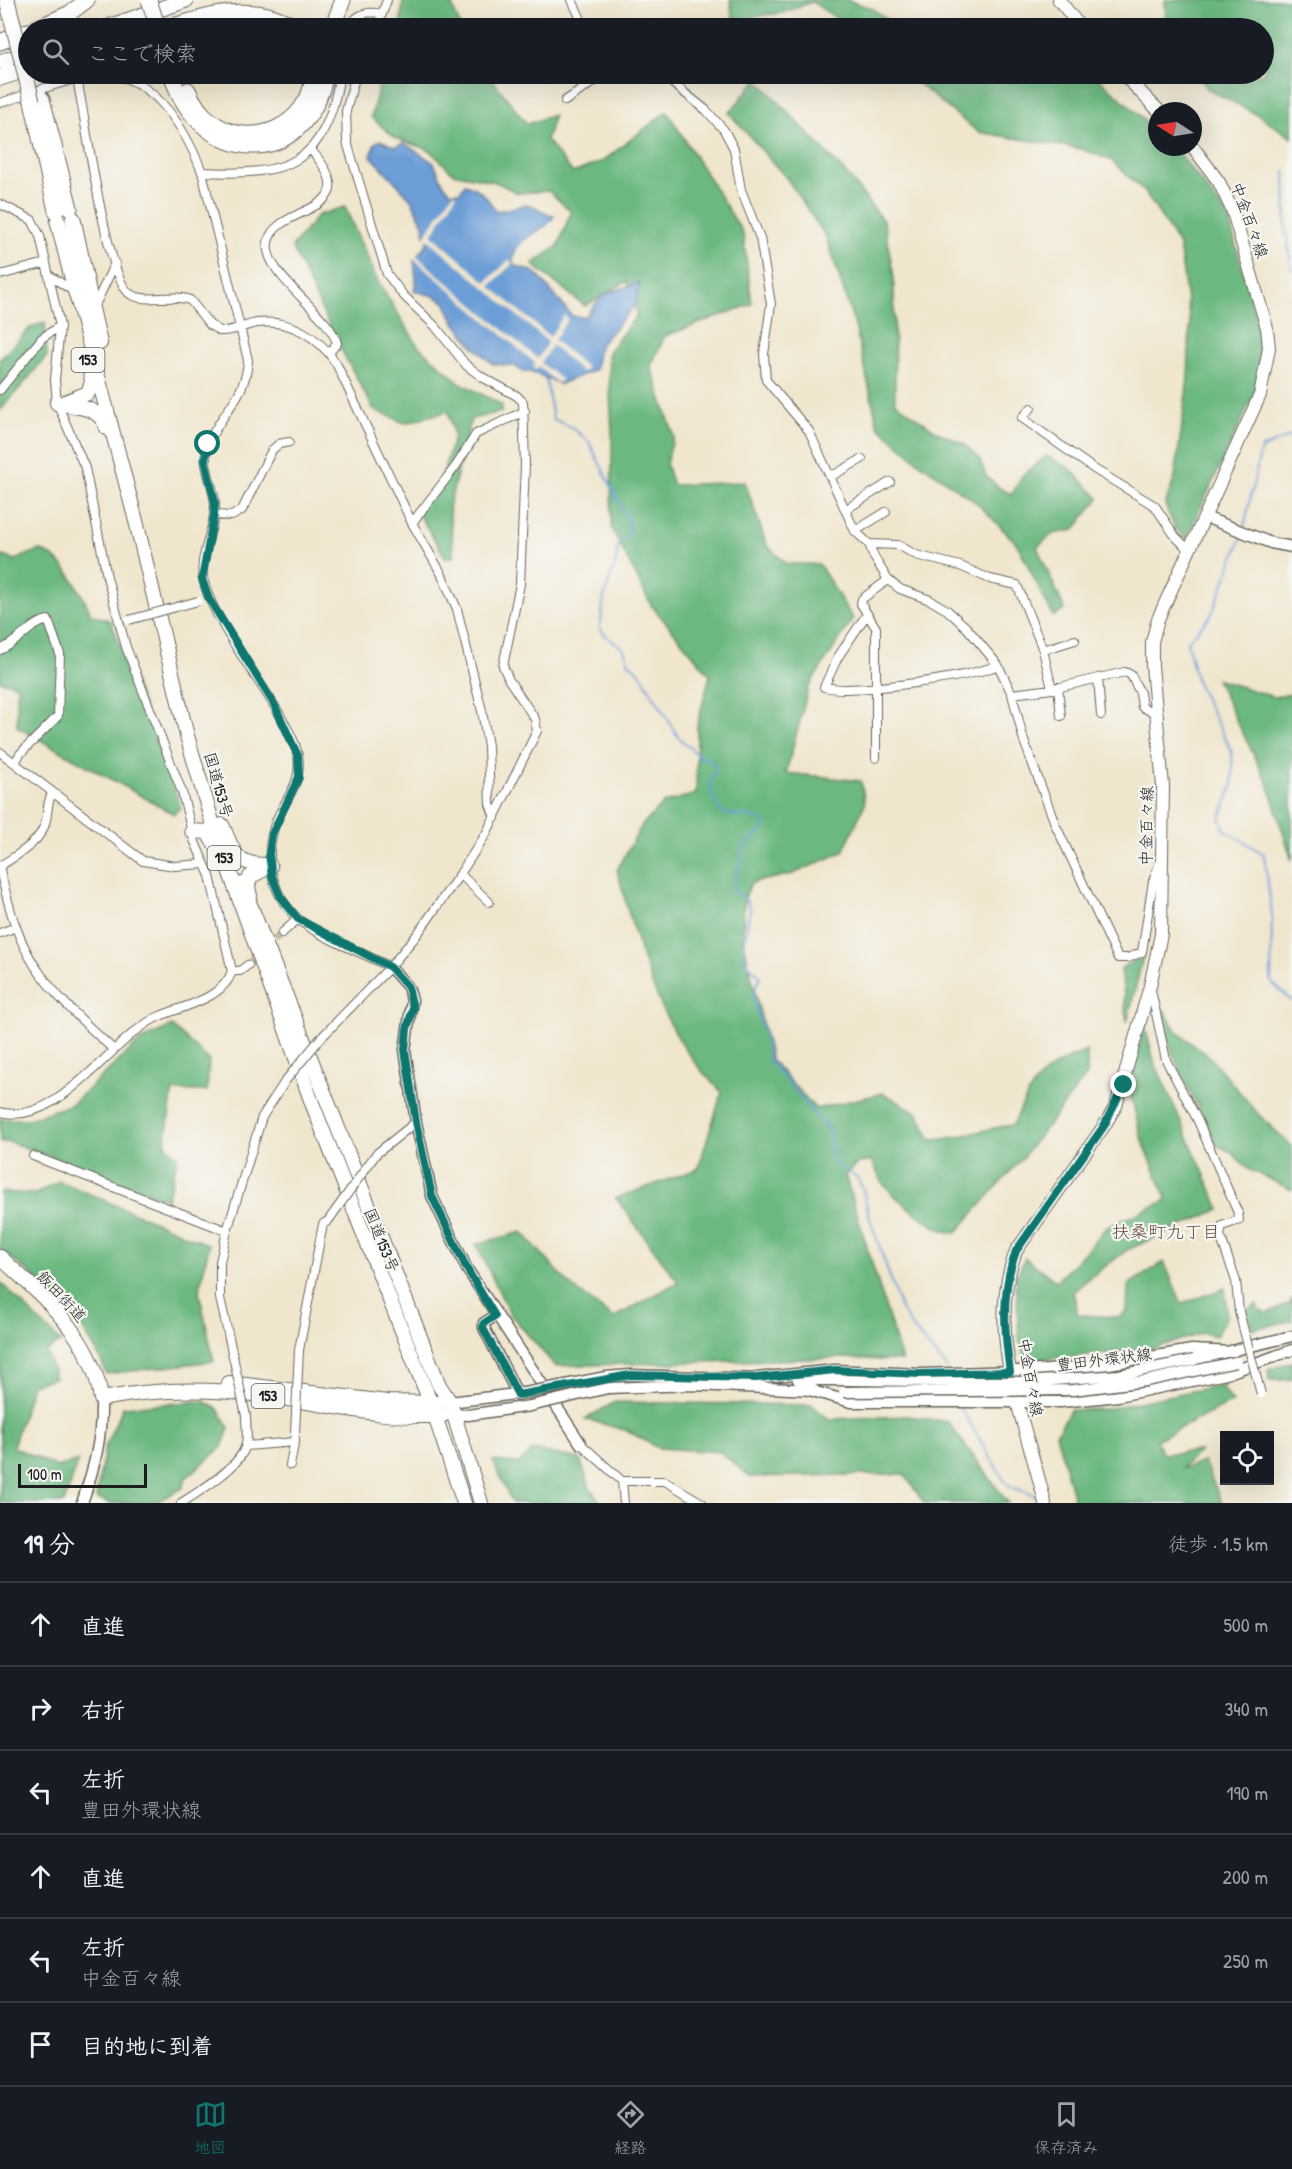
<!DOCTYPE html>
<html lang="ja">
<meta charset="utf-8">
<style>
body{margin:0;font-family:"Patrick Hand","Klee One",sans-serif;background:#242831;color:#f1f3f6}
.controls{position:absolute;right:18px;bottom:18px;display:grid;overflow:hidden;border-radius:0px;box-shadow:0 6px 24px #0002}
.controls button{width:54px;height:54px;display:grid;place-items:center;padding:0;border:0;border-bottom:2px solid #363941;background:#171b24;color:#f1f3f6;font:30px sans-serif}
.compass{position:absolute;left:1148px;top:102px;width:54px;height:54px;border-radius:50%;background:#171b24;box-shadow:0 6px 24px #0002;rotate:282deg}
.scale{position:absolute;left:18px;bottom:15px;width:129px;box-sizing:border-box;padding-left:6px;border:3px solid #1c1c1c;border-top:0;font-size:16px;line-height:21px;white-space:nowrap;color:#1c1c1c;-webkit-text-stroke:4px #f6f6f2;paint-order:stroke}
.stop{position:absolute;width:18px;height:18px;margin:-14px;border:4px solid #0f766e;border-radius:50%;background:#fff}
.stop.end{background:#0f766e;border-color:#fff;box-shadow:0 2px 6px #0008}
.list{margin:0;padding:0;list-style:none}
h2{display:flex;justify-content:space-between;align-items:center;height:78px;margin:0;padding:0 24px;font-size:26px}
h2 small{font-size:20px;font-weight:400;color:#9ea1a6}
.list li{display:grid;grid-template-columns:39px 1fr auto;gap:18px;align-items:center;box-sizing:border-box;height:84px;padding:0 24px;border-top:2px solid #363941}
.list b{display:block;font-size:22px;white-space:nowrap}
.list p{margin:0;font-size:20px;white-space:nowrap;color:#9ea1a6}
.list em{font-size:20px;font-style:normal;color:#9ea1a6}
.icon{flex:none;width:33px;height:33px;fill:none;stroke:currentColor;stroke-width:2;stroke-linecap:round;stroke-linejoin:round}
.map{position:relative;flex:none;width:1292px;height:1503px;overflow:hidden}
.search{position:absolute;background:#171b24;box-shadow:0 6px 24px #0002;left:18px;right:18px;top:18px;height:66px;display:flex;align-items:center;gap:15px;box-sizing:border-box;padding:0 21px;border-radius:33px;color:#9ea1a6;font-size:22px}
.sheet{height:582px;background:#171b24}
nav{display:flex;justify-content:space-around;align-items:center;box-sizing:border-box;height:84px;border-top:2px solid #363941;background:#171b24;font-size:16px;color:#9ea1a6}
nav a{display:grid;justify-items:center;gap:3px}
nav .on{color:#0f766e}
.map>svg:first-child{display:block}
</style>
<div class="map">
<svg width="1292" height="1503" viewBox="0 0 1292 1503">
<rect width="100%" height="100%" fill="#f6f6f2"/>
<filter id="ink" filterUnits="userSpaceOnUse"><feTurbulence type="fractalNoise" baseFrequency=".0167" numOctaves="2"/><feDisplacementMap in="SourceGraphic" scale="12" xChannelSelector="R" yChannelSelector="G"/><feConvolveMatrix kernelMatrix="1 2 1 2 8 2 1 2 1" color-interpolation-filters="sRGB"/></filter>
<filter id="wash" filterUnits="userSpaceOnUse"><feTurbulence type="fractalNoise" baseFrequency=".008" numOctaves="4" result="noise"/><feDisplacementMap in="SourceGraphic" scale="24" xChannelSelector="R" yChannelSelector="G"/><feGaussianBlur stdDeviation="1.35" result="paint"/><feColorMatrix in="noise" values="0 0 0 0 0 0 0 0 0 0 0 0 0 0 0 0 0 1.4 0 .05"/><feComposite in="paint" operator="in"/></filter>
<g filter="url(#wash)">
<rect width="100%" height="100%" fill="#f0e6ce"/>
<path fill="#6cb881" stroke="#446a4e" stroke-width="1.5" d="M403,0H450L461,28H400Z
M730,0H847L873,9L898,28H851L812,2L782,13L733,19Z
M1165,0H1292V138L1260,116L1208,89L1196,74H1264V28H1166Z
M382,74H488L527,124L554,115L546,140L573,173L603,161L667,111L743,233L752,304L665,336L651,366L674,436L666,464L673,485L745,482L767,546L787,564H819L853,619L809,686L786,773L861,781L865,804L843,852L793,874L751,883L744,900L743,941L771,1060L816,1109L883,1093L918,1113L931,1140C959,1139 985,1128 1013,1125C1032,1082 1042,1067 1087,1051V1075L1023,1157L956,1233C938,1235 898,1200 885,1186C879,1180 876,1169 872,1161L858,1163L845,1175L902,1361L843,1358L555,1366L510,1314L476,1244L522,1232L571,1286L614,1318L678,1282L616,1198L698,1169L722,1092C659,1035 639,949 617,870L642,825L664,803L696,794L697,725L710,675L651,605L611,527L612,434L608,352L637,315L627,281L585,306L532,264L558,246L571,212L549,191L518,193L496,182L453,173L429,150L395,138L371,117Z
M906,74H1094L1157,131V147H1173L1178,152L1228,216L1259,330L1260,368L1254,394L1186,539L1175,528L1165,505L1175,477L1188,378L1190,323L1179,245L1145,192L1111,160L1081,149L978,132Z
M757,79L850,178L884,222L894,277L895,402L939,433L964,444L979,458L986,476L1001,489L1012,494L1022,476L1046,456L1069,468L1099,498L1074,530L1053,534L1037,547L1065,610L1053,616L1017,544L977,503L921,464L878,426L855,326L826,237L788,180L729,113Z
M345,207L377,280L418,346L459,382L502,405V412L471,419L449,506L454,557L446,558L416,510L440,483L454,436L448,411L405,423L374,410L337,342L292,247L318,215Z
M45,322L47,356L0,411V359L30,328Z
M39,550C65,558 80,590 91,614L111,621L181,807L174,814L17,727V685L0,681V555L15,560Z
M1216,679L1274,697L1292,694V861L1268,784Z
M1143,957L1127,1022L1121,968Z
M1164,1010L1177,1032L1209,1056L1259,1115L1292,1146V1190L1248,1169L1231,1152L1215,1144C1204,1113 1156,1038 1164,1010Z
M1144,1022L1154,1061L1220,1209L1127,1250L1073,1291L1078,1315L1119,1317L1127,1311L1128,1285L1164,1262L1182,1304L1225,1288L1227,1316L1216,1336L1203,1333L1152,1349L1026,1361L1019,1338L1016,1279L1025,1258L1056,1281L1075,1263L1107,1227L1167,1200L1141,1137L1130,1092Z
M172,1026L209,1060L207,1091H173L165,1143L178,1157L167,1199L10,1142H0V1119H29L72,1104L141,1040Z
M59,1181L209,1245L199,1292L214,1361L106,1374C90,1324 41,1281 0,1249V1192L36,1194Z
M0,1282L61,1342L46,1351L55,1378L32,1384L13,1447L57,1467L78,1461L64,1503H0Z
M1292,1298V1321L1253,1329L1245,1311L1257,1304L1258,1309L1267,1313L1289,1304Z
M1292,1362V1379L1269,1381L1268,1370Z
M1220,1385L1233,1402L1156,1440L1163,1454L1200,1451L1181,1469L1204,1462L1222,1503H1075L1056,1434L1070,1410L1106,1409Z
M203,1401L218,1409L229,1428L222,1447L186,1478L183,1488L154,1503H108L96,1498L105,1447L123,1407Z
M615,1402L812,1405L829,1419L908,1416L948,1422L1008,1503H924L904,1474L750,1477L720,1452L658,1448L628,1431L585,1419Z
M533,1450L580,1459L590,1488L601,1503H512L493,1461L520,1463Z"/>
<path fill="#6c9dd6" stroke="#445c79" stroke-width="1.5" d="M380,140L395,147L404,143L434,163L443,183L451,192H460L465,184C480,188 488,198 495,210C505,213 516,204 528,205C539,206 544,215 554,216C545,235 511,235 513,265L535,272L572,316L585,317L603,295L640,282L636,304L599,346L595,370L560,384L534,373L521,371L515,366L493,364L474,347L454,321L445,302L434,296L414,291L416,280L414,260L427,244L423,224L411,199L371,156L375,143Z"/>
<path fill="#f0e6ce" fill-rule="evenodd" d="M453,193L457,194L432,235L486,282L509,260L513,263L490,286L550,337L564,315L568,319L554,340L587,368L582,372L552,345L541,363L562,380L557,383L539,367L536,370L533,367L535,363L412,257ZM428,239L548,342L538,359L415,255Z"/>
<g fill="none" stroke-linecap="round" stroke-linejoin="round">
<path stroke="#6c9dd6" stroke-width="2" d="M1285,171L1286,230L1292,270
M546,380L553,419L573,428L589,442L630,524L628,534L618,546L615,565L604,596L600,629L607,637L623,648L629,663L640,673L679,738L699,756L714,763L716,769C715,773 711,778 710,782C710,786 712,792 713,796C721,828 745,806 765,824L762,832L745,845L732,890L746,900L750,909L742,958L760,976L754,993V1001L764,1033L769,1060L829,1131L834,1164L856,1177L863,1189L869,1216L901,1309L912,1327L947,1368
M1244,528L1261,449L1292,435
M1242,536L1212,614L1187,642L1197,683L1232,752L1233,785L1220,818L1225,830L1264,854L1272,915L1271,982L1292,1001
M959,1405L1004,1480L1010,1486L1038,1497"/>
</g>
</g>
<g filter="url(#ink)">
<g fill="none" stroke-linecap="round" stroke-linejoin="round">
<path stroke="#c6beaa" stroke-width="8" stroke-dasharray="8 4" stroke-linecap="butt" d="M248,965L282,933"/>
<g stroke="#66635a" stroke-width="10">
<path id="minor" d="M572,0L585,28
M349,28C356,14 366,10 382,14
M377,28L387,0
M661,74L706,110L724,130L734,149L741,190L760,238L771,304L764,354L766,380L809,431L855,531L869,544L874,557L888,580L900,589L930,600L947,610L967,628L998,665L1012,694L1024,741L1056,826L1118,958H1128L1142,952L1153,881L1159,865
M77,79C85,114 106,278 130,294C146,304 172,293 190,300L210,325L220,331C232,332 245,325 257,323C290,319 318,336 336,363L412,523L441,573L457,609L482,711L488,746L490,804L495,818
M565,101L605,74
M0,103C30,94 62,80 93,75C150,67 185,128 202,172L248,360C246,398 221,412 208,444C200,466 215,485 215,506C215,531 197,558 204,582C214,622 258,677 280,715C287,728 296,742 298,756C303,781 286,798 277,819C263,853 270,894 298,919C318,937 364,953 390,967
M311,150C370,216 276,203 268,242C262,274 328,312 337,343L329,353
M202,172C288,176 325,166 340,74
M0,204L32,220L40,236L60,326L55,380L57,403L85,468L107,577L126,647L182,792L194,840L210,876L232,971C224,998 184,1006 160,1016C112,1036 60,1128 0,1112
M0,275L46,263
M49,275L76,293
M91,304L97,301L115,263
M0,390L42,338L60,326
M1031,408L1022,418L1094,469L1155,506L1175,536L1189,550
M830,477L862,459
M845,510L890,482
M214,515L232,516L242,510L272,450L279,444L289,442
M412,523L456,466L476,434L525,411
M855,531L886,512
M869,544L898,545L916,555L960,566L990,579L1017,585L1043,650L1052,689
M867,614L838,657L824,687C853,694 970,678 998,665
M0,650C18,643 29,624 48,620L60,654L58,716L20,754L15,763
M1043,650L1075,640
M1098,678L1101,715
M1058,687L1061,716
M1012,694L1052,689L1125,672L1131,675L1140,693L1142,707L1159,715
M0,752L143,861L175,866L204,864
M876,758V628L861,604L862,599L888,580
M0,866C17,855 42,842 46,820C48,810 47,803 52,793
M0,870C8,903 16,937 35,966C56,998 86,1024 114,1050
M460,874L489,902
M0,933L16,927
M282,933L298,919
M232,971H240L248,965
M1151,990L1166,1060L1198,1121L1238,1213L1239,1220L1222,1226L1220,1235L1236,1281L1239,1312
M320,1039L390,967L416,936L460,874L486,834L537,731L535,719L509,680L503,666L520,584L525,464L523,402L517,396L482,377L466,365L435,326L403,295L387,274L347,142L346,111L356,74
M376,1154L416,1122
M33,1156L227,1231
M229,1338L220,1298V1262L227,1231L262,1117L286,1080
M299,1350L323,1224L328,1221
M581,1444L622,1481H665L702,1503
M246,1446L295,1442
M290,1465L295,1439
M622,1481L624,1503
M181,1503C199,1492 242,1466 246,1444C248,1436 246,1425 246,1416"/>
</g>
<g stroke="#66635a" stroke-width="13">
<path id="tertiary" d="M1205,517L1271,543L1292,547
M390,967L408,987L412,1000L405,1050L416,1122L432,1196L467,1269L581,1444
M495,1316L484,1323V1328L518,1395
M1194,1360L1292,1336
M606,1377L630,1375L761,1379
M756,1378L835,1370L920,1374L1048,1370L1097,1366L1192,1350L1233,1352
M798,1380H845
M608,1388L693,1385L814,1390
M809,1390L851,1402H1061L1118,1396L1226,1374L1292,1350
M450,1402L524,1393
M454,1414L468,1415L530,1406
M82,1503C95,1465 102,1439 101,1399"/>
</g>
<g stroke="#66635a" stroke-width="14">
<path id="secondary" d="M1059,0L1081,28
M1123,74L1159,111
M1045,1503C1026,1422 984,1334 1016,1251L1104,1126L1116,1106L1150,986L1161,934L1162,857L1163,786L1152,666V642L1158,619L1260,395L1269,348L1267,328L1233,212L1219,182L1193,147"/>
</g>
<g stroke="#66635a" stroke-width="16">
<path id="trunk" d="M76,293L136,521L187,736L213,825L312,1103L431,1404L464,1503
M91,304L100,343
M65,402L88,393L92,382L90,369
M57,403C78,407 99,406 107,428
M222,825C234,851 233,864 265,865
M192,831L207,832L216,846
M242,884L439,1385L450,1402L481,1503
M250,896L248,887L250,877L270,866
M0,1257C43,1297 93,1337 101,1399C157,1388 213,1388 270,1396C326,1404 386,1420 443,1415
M229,1383L387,1402L439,1403"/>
</g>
<g stroke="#66635a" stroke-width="17">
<path id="motorway" d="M7,0L12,20
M36,28L70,13L87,0
M106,28L186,0
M166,28C210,15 257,0 296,28
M332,28L343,0
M0,42L28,31
M0,62L28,53
M171,74C200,167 306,173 326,74
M0,78L28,69
M188,90C193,101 200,113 210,120C250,153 311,125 313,74
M42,99L70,208
M32,101L56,211
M73,219L91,304
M58,222L76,293"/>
</g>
<use href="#minor" stroke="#fff" stroke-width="8"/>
<use href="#tertiary" stroke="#fff" stroke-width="10"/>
<use href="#secondary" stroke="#fff" stroke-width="12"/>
<use href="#trunk" stroke="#fff" stroke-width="14"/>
<use href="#motorway" stroke="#fff" stroke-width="15"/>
<g stroke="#66635a" stroke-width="10" stroke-linecap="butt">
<path id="minor-bridge" d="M129,620L198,601
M286,1080L320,1039
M328,1221L376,1154
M1239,1312L1261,1394
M229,1338L246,1416
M295,1433L299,1350"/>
</g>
<g stroke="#66635a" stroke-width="13" stroke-linecap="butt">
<path id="tertiary-bridge" d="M845,1380L1026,1382L1119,1375L1194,1360
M844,1392L1073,1390L1146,1381L1236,1362
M525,1393L606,1377
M530,1406L608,1388"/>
</g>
<g stroke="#66635a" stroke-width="17" stroke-linecap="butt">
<path id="motorway-bridge" d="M149,0L158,28
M12,20L32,101"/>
</g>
<use href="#minor-bridge" stroke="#fff" stroke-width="8"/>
<use href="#tertiary-bridge" stroke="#fff" stroke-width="10"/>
<use href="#motorway-bridge" stroke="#fff" stroke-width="15"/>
</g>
</g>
<g fill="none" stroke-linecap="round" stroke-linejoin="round" filter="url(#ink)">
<path stroke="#0f766e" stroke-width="8" d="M208,444L205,460L215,503L214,515L202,579L209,599L274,704L298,756L299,777L272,834L269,854L272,876L280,896L298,919L390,967L408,987L413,1008L407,1029L405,1050L416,1122L432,1196L467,1269L495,1316L484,1323L483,1328L518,1395L630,1375L756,1378L835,1370L920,1374L1010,1372C1004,1331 1001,1290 1016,1251L1104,1126L1124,1085"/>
</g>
<g text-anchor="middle" stroke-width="4.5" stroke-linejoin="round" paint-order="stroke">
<g fill="#f6f6f2" stroke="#5d5d5c" stroke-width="1.5">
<rect x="71.5" y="348" width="33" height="24" rx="4.5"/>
<rect x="207.5" y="846" width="33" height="24" rx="4.5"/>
<rect x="251.5" y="1384" width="33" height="24" rx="4.5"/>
</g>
<g font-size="15" font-weight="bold" fill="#1c1c1c">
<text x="88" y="365">153</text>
<text x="224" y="863">153</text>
<text x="268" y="1401">153</text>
</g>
<g font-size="16" fill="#1c1c1c" stroke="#f6f6f2">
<text transform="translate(1250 220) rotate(70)" y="6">中金百々線</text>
<text transform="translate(219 785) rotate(74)" y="6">国道153号</text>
<text transform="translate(1146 826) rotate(-89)" y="6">中金百々線</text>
<text transform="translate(382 1240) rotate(68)" y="6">国道153号</text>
<text transform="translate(62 1296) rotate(47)" y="6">飯田街道</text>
<text transform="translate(1104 1359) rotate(-7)" y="6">豊田外環状線</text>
<text transform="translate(1031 1377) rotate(80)" y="6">中金百々線</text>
</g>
<g font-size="18" fill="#664d3d" stroke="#f6f6f2">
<text x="1166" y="1238">扶桑町九丁目</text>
</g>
</g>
</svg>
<div class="controls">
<button><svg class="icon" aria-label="locate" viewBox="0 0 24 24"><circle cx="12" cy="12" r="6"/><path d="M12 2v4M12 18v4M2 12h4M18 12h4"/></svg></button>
</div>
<svg class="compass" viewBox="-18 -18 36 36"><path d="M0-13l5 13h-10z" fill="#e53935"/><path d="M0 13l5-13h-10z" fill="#9ea1a6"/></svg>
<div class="scale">100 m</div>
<div class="stop" style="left:208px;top:444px"></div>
<div class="stop end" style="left:1124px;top:1085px"></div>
<div class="search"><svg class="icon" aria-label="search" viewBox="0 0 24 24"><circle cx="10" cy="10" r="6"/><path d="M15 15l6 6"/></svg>ここで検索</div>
</div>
<section class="sheet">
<h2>19 分<small>徒歩 · 1.5 km</small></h2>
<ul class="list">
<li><svg class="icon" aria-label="ahead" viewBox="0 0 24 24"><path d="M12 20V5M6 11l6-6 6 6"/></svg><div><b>直進</b></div><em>500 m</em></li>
<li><svg class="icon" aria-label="right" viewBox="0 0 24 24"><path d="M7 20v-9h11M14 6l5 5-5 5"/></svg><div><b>右折</b></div><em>340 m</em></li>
<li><svg class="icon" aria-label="left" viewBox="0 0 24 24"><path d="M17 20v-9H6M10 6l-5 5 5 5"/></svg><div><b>左折</b><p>豊田外環状線</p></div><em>190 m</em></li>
<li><svg class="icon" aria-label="ahead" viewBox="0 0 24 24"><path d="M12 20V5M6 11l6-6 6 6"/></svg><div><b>直進</b></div><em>200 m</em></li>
<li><svg class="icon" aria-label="left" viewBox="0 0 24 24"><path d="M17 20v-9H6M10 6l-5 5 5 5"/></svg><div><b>左折</b><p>中金百々線</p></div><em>250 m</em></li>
<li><svg class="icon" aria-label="arrive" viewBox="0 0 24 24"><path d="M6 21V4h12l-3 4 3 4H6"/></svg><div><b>目的地に到着</b></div></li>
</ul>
</section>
<nav>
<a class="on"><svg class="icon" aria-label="map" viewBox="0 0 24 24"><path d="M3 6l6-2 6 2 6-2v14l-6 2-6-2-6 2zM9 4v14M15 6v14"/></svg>地図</a>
<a><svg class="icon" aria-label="directions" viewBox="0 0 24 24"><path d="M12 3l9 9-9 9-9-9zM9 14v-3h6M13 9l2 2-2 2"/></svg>経路</a>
<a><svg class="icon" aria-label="saved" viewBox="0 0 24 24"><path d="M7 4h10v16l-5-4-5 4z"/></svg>保存済み</a>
</nav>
